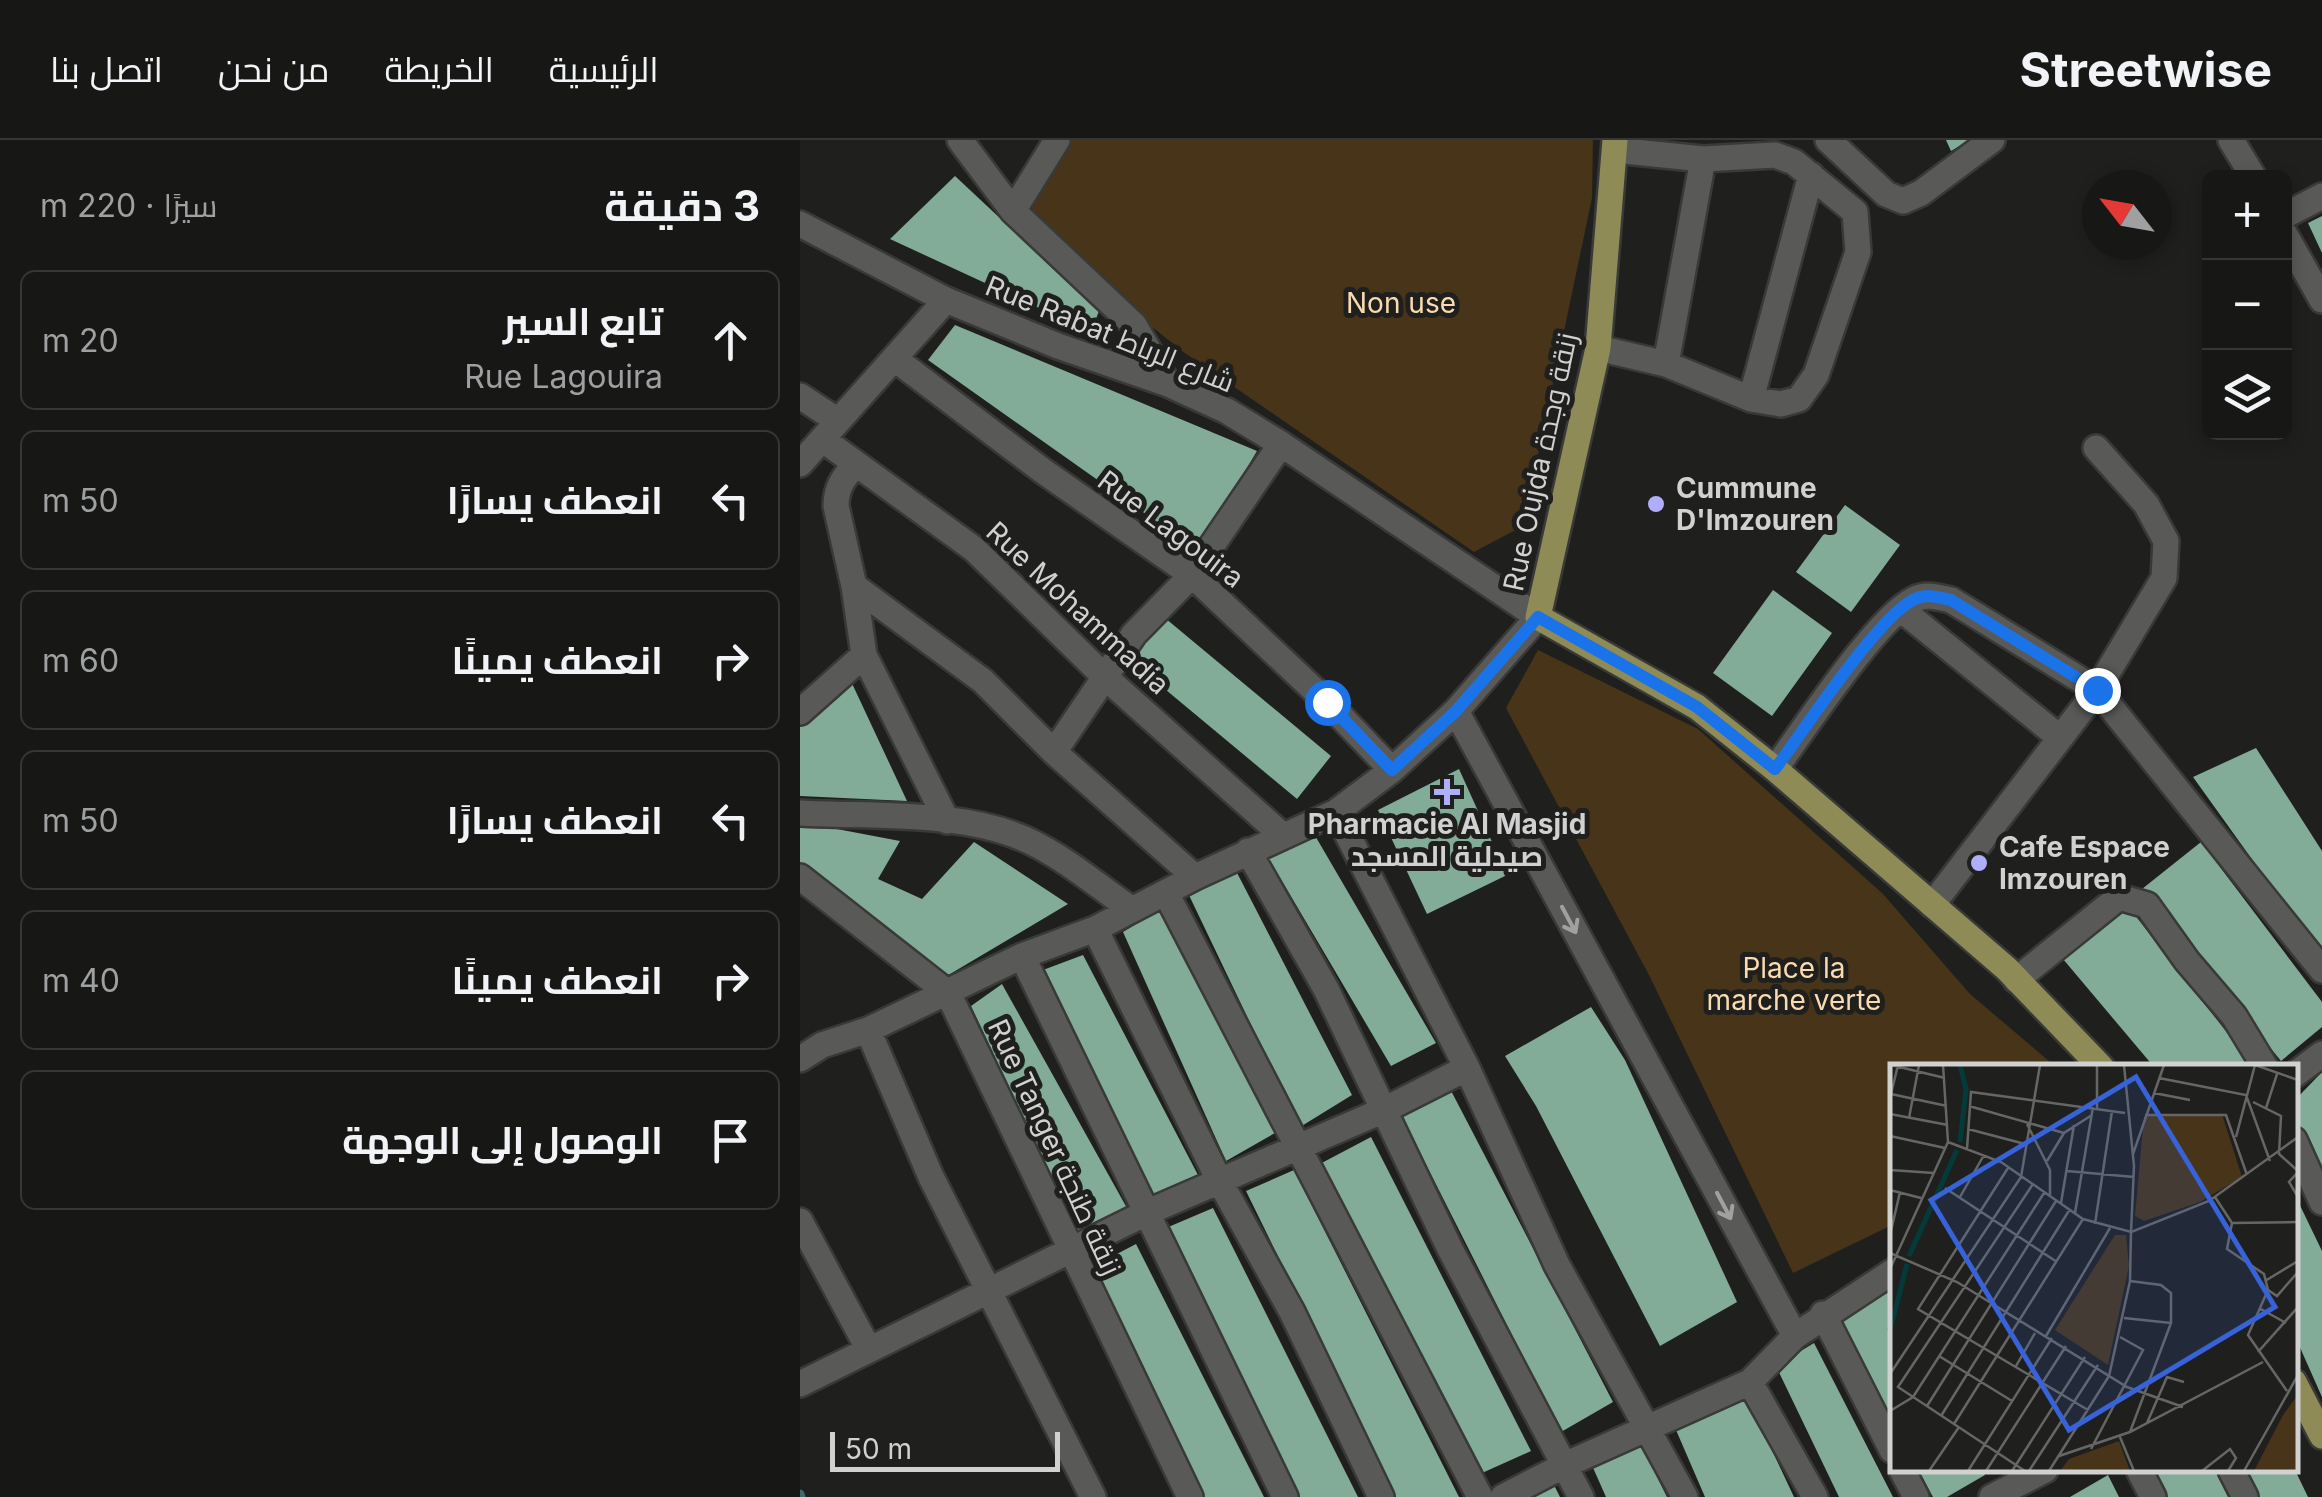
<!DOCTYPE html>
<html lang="ar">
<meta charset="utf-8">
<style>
body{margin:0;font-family:Inter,Cairo,sans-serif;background:#242523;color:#f1f3f6;direction:rtl}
.controls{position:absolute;right:30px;top:30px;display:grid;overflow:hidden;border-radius:15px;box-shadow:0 5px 15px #0003}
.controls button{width:90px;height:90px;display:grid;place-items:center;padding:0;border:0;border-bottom:2px solid #363735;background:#171816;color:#f1f3f6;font:50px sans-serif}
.compass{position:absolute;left:1282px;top:30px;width:90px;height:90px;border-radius:50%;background:#171816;box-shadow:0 5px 15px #0003;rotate:301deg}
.scale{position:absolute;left:30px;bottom:25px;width:230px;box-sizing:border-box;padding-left:10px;border:5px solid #d0d1d0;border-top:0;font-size:28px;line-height:35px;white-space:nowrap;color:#d0d1d0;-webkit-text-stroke:8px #1f201e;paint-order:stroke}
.stop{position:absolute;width:30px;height:30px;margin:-22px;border:8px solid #1a73e8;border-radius:50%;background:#fff}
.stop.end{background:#1a73e8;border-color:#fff;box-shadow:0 2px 10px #0008}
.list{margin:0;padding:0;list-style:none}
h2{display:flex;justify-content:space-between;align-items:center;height:130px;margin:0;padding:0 40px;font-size:42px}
h2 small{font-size:32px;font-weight:400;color:#9ea0a1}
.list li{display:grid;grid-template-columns:65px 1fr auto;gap:30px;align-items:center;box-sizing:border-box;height:140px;margin:0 20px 20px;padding:0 20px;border:2px solid #363735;border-radius:15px}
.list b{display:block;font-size:38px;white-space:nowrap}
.list p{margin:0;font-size:32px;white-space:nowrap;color:#9ea0a1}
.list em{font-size:32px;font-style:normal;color:#9ea0a1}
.icon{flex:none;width:55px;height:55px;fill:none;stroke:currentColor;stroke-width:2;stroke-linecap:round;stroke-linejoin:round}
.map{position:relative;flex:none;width:1522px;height:1357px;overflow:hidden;direction:ltr}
header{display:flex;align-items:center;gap:60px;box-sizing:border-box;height:140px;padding:0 50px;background:#171816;border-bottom:2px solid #363735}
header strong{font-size:48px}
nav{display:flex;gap:55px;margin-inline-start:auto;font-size:35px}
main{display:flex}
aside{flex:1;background:#171816}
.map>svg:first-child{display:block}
</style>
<header>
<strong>Streetwise</strong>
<nav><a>الرئيسية</a><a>الخريطة</a><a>من نحن</a><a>اتصل بنا</a></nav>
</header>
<main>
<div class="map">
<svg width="1522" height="1357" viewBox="0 0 1522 1357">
<rect width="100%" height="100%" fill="#1f201e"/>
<path fill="#473419" d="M259,0H793L792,58L723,386L674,412L382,211L216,77Z
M738,510L898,589L1083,754L1170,854L1256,927H1092V1085L993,1133L850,837L706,568Z"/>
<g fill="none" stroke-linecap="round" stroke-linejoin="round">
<path stroke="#406868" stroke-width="9" d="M0,1354L1,1357"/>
</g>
<path fill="#82ab98" d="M1146,0H1170L1151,11Z
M155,36L299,171L291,192L90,99Z
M1522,76V113L1508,83Z
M155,185L457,311L398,411L128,220Z
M1045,365L1100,405L1051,472L996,432Z
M973,450L1032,493L972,576L913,533Z
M365,478L531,616L497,659L330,520L355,485Z
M49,537L107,661L0,656V582Z
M1456,608L1522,711V817L1393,637Z
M659,629L707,735L627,774L578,670Z
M0,682L100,701L78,739L122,759L174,702L268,764L140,840L0,725Z
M510,687L636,903L591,926L466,714Z
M1401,702L1522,862V887L1481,921L1342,749Z
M434,727L552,955L500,987L387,751Z
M1327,765L1454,927H1354L1263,819Z
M361,769L475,993L426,1021L323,792Z
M283,815L398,1035L352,1058L235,833Z
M202,844L327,1068L279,1097L171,866Z
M791,867L825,920L937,1162L860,1206L736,966L705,916Z
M1522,932V1032L1494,977V961Z
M647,943L813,1262L761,1292L599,971Z
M571,997L731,1311L682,1333L516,1026Z
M494,1030L659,1357H596L446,1051Z
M1494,1053L1522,1111V1257L1494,1194Z
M413,1068L558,1357H493L366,1088Z
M336,1104L464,1357H403L290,1128Z
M1091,1151L1092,1153V1280L1038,1179Z
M1014,1203L1093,1357H1039L976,1226Z
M947,1257L994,1357H905L876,1290Z
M836,1295L867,1357H806L790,1321Z
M1118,1330H1182L1185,1335L1147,1357H1133Z
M1353,1330H1415L1428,1357H1366Z
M1440,1330H1495L1508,1357H1453Z
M1308,1335L1319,1357H1270Z
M753,1343L760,1357H721Z"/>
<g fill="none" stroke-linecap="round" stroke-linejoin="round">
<g stroke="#393a38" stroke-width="30">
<path id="minor" d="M160,0L213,71L334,185L368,244
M1028,0L1086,54L1103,61L1121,53L1192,0
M1431,0L1454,38
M213,71L257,0
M1484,76L1522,56
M0,84L146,160L258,206L368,244L427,271L481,304L738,477L656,571L592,630L536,672L395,737L295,789L222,816L68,890L22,905L0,919
M1484,93L1522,160
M798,208L866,224L951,259L981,264L999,259L1016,235L1058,112L1055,72L994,22L975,15L903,19L815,10
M95,219L243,331L392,435L527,562L592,630
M866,224L903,19
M0,256L38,281
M951,259L1011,35
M22,299L174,409L305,537L482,695
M0,324L146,160
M55,325C43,338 36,348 36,366L54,446L64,515L147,681
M54,446L183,541L254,612L395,737
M1102,470L1259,597
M656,571L995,1196
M0,572L64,515
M254,612L334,494L392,435L481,304
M975,629C1003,591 1076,479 1113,460C1126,453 1138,457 1151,460L1297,550L1522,830
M536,672L667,928L757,1125L885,1357
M0,673C70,677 164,670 229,701C265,718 298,746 331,769
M448,711L526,849L650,1109L781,1357
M0,737L148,853L390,1357
M366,753L680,1357
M1132,765L1297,550L1364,438L1366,401L1346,364L1296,308
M295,789L419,1040L492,1172L581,1357
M222,816L485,1357
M1216,840L1319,757L1347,765L1387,821L1434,876L1465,927
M68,890L131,1037L293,1357
M1494,935L1522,914
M1494,1000L1522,1062
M0,1081L68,1208
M1023,1174L1092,1310
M950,1242L1015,1357
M0,1244L348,1072L584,970L667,928
M1102,1330L1116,1357
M1339,1330L1353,1357
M1431,1330L1445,1357
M703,1357L765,1325L950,1242L995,1196L1092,1132
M1192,1357L1245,1330"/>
</g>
<g stroke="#393a38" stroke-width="30">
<path id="major" d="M815,0L798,208L738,477L897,567L975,629L1207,829L1301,927
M1494,1242L1522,1296"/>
</g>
<use href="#minor" stroke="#595a58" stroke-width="25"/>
<use href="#major" stroke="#8e8b57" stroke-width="25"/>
</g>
<defs><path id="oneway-shaft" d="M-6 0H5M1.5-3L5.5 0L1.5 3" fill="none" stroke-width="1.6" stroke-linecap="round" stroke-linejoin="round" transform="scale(2.5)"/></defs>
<g stroke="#a0a1a0">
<use href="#oneway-shaft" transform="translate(769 780) rotate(62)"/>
<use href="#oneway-shaft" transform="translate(924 1066) rotate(62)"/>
</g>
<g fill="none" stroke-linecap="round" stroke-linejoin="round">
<path stroke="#1a73e8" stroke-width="12" d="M527,562L592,630L656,571L738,477L897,567L975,629C1003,592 1077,478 1113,460C1126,453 1138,457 1151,460L1297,550"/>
</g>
<g fill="#afaefa" stroke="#1f201e" stroke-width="4">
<circle cx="856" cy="364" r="10"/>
<path d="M642 637h10v10h10v10h-10v10h-10v-10h-10v-10h10z"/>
<circle cx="1179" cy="723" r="10"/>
</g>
<g text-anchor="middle" stroke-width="10" stroke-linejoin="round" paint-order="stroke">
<g font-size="28" fill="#fadaaf" stroke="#1f201e">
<text x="601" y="173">Non use</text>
<text x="994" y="838">Place la<tspan x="994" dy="32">marche verte</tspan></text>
</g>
<g font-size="28" fill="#d0d1d0" stroke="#1f201e">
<text transform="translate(310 194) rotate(22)" y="10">Rue Rabat شارع الرباط</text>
<text transform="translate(740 322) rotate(-78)" y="10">Rue Oujda زنقة وجدة</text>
<text transform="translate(371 389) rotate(37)" y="10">Rue Lagouira</text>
<text transform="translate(278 468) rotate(43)" y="10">Rue Mohammadia</text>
<text transform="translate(255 1007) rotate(65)" y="10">Rue Tanger زنقة طنجة</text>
</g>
<g font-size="28" font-weight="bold" fill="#d0d1d0" stroke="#1f201e" text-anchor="start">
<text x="876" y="358">Cummune<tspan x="876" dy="32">D'Imzouren</tspan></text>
<text x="647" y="694" text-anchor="middle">Pharmacie Al Masjid<tspan x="647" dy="32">صيدلية المسجد</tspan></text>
<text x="1199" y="717">Cafe Espace<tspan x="1199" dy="32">Imzouren</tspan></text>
</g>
</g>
<g transform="translate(1090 924)">
<rect width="408" height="408" fill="#1f201e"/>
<path d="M332,50L352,113L310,138L254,157L245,152L254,52ZM225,171H236L239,202L218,301L165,266ZM407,332V407H364L393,351ZM229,377L240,407H170L179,395Z" fill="#473419"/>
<path fill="none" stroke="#033b3b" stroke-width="5" d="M70,1L76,25L70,78M19,192L67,86M0,266L17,200"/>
<path fill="none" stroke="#666765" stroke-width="2.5" d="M1,1L55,14M8,1L1,30L57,42M53,1L58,78L111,98L193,155L241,168L244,102L234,1M207,1V44M365,1L408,16M269,14L356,31L380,97M264,29L300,36M363,38L391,52L389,90L408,107M79,42L174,69M376,44L387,10M0,50L58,61M255,51H336L357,111M19,54L29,1M137,60L160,106V133M78,65L135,80M0,72L55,84M346,73L365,1M77,85L81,28L235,49M243,90L274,1M157,97L174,69L202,51M118,104L28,245L198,346M0,106L44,109M177,107L244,113M408,108L399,118L408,133M55,124L167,198M0,126L31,134M70,133L94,91M325,133L342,159L337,185L374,210L378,226L358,271L397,327M171,139L184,61M185,149L203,43M342,159L408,158M205,160L222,47M1,167L10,128M0,189L67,218L237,323L293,343M0,205L58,78M240,217L271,221L281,229V259L240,368M375,217L408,197M378,226L387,232L408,208M369,244L396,259M234,254L281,259M156,272L220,164M368,288L408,243M49,292L122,337M126,302L145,269M0,310L131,113L150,1M37,342L166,137M0,347L23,333L154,129M51,352L180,145M257,359L277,313L294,318M64,360L193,155M230,373L244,407M201,385L253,286L230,273M169,392L240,368L373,298M39,407L69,363M78,407L162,274M96,407L176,282M122,407L195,293M135,407L8,323L143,120M139,407L208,301M159,407L219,312L240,217L241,168L319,137L408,73M312,407L340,385L346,394L338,407M354,407L408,311"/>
<path fill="#3862d7" fill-opacity="0.15" stroke="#3862d7" stroke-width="5" d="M246,13L385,243L179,366L41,136Z"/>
<rect width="408" height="408" fill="none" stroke="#d0d1d0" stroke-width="5"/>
</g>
</svg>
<div class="controls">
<button>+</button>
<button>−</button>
<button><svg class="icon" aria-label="layers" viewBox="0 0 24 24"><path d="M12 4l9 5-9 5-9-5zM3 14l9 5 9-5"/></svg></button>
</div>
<svg class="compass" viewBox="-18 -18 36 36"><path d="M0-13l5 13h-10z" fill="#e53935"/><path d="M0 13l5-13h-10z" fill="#9ea0a1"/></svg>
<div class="scale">50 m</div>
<div class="stop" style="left:527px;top:562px"></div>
<div class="stop end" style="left:1297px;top:550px"></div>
</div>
<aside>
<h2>3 دقيقة<small>سيرًا · 220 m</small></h2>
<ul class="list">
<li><svg class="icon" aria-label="ahead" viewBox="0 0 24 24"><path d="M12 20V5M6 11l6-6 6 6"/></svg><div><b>تابع السير</b><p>Rue Lagouira</p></div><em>20 m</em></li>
<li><svg class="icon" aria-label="left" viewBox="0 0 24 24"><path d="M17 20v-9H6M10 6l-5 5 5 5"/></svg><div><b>انعطف يسارًا</b></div><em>50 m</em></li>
<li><svg class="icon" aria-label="right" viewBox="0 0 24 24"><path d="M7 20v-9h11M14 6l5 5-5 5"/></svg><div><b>انعطف يمينًا</b></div><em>60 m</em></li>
<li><svg class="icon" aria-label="left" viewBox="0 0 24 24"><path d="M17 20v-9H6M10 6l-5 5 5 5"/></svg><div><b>انعطف يسارًا</b></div><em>50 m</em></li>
<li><svg class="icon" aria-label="right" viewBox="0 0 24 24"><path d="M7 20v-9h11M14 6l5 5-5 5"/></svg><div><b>انعطف يمينًا</b></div><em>40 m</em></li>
<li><svg class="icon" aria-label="arrive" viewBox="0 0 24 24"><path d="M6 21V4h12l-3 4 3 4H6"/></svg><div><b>الوصول إلى الوجهة</b></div></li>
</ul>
</aside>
</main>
